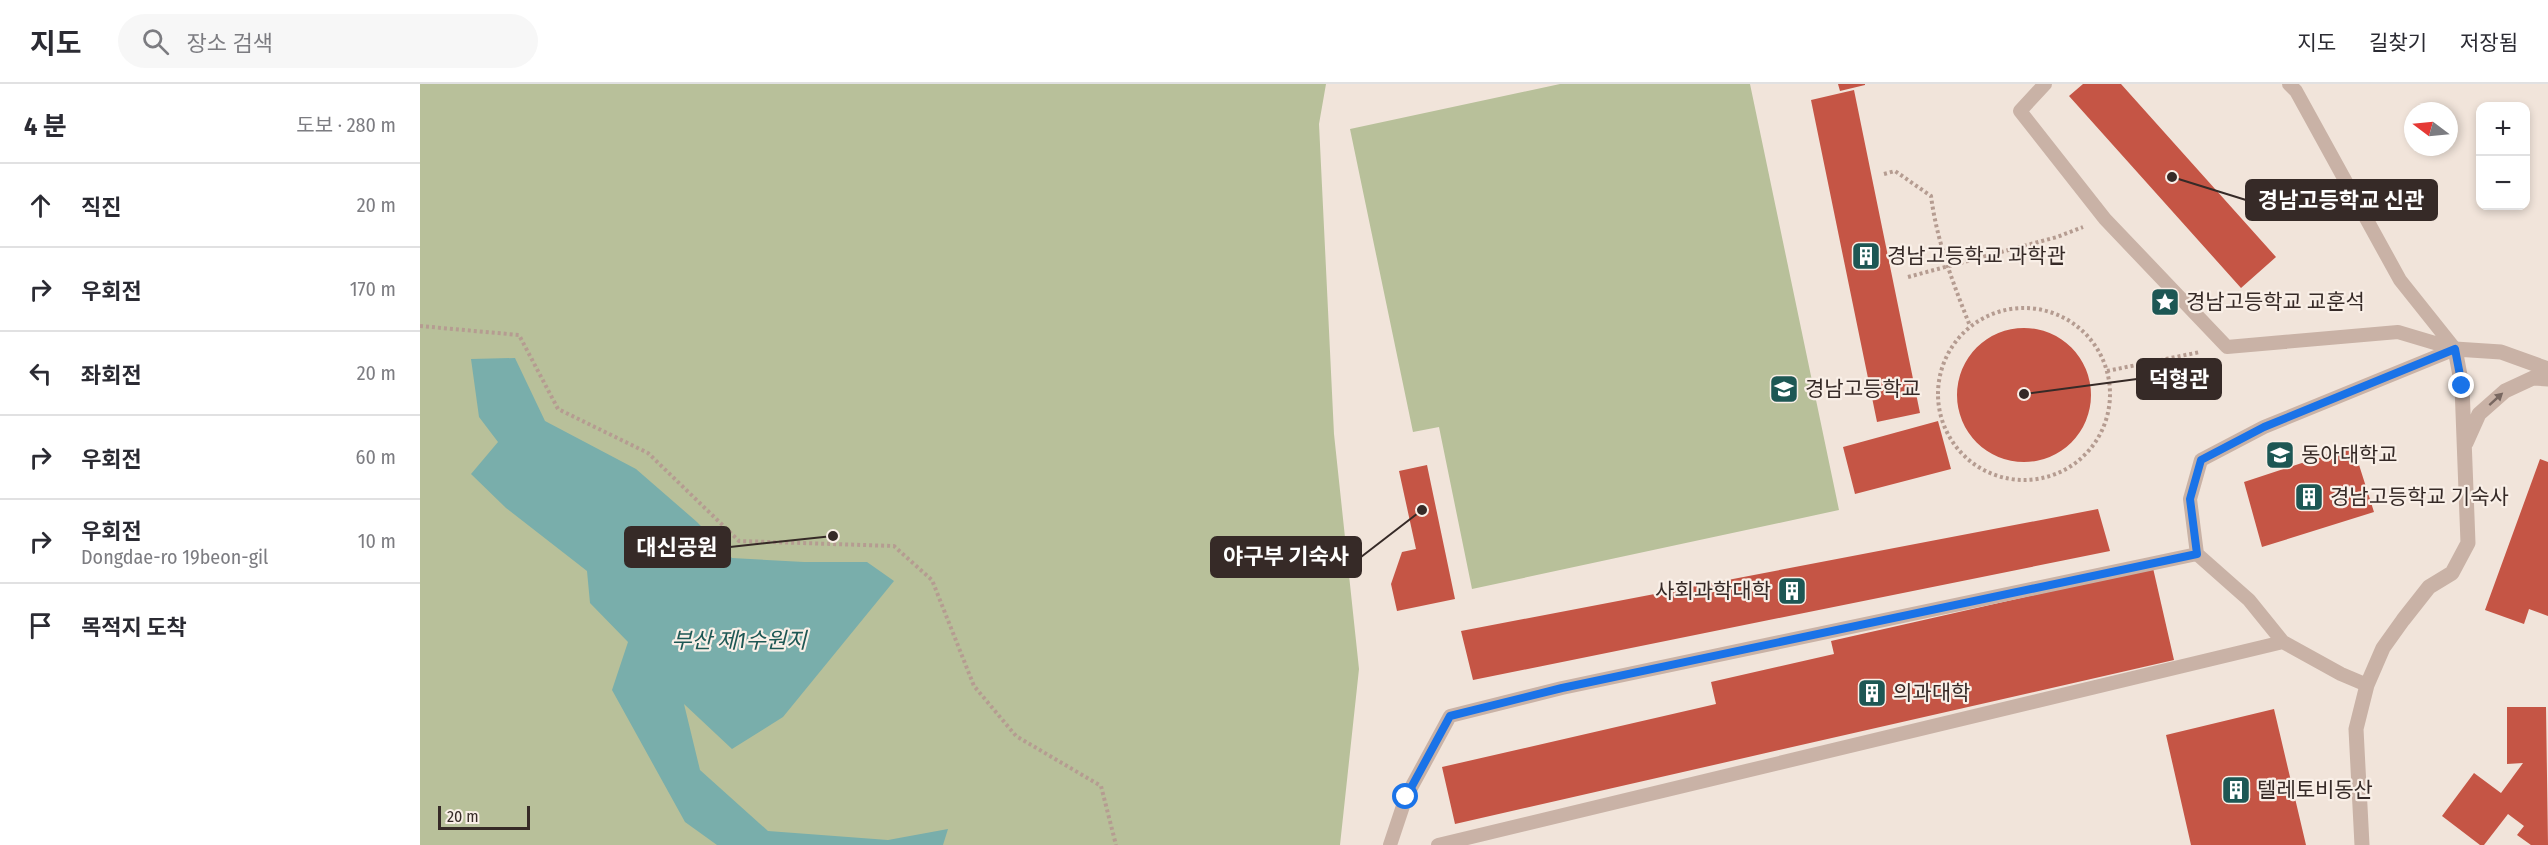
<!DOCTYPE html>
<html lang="ko">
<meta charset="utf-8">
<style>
body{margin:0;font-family:"Fira Sans Condensed","Noto Sans KR",sans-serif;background:#f7f7f7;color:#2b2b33}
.controls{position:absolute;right:18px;top:18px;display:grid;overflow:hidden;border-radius:12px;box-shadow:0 3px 9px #0003}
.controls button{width:54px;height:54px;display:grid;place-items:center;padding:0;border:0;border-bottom:2px solid #e1e1e2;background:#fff;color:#2b2b33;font:30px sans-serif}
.compass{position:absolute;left:1984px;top:18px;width:54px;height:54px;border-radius:50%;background:#fff;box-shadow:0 3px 9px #0003;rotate:286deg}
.scale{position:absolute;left:18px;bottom:15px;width:92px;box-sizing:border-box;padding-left:6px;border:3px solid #362a27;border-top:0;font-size:16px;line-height:21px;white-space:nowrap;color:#362a27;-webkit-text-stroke:4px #f9efe7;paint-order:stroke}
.stop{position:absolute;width:18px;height:18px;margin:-14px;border:4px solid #1a73e8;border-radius:50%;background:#fff}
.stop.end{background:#1a73e8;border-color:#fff;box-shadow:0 2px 6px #0008}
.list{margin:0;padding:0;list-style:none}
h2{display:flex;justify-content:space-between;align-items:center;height:78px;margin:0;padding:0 24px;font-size:26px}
h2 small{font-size:20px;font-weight:400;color:#7c7c81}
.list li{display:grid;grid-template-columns:39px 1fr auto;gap:18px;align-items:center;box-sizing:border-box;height:84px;padding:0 24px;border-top:2px solid #e1e1e2}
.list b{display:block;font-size:22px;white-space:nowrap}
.list p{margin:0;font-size:20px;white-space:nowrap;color:#7c7c81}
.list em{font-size:20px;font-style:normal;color:#7c7c81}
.icon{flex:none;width:33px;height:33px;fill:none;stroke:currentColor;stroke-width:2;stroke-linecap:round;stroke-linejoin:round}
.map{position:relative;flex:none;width:2128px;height:761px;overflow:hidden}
header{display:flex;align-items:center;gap:36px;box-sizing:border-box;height:84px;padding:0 30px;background:#fff;border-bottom:2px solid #e1e1e2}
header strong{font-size:28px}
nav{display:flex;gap:33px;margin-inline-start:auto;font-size:21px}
.search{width:420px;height:54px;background:#f7f7f7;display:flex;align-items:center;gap:15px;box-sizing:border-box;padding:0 21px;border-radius:33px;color:#7c7c81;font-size:22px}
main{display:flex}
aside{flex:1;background:#fff}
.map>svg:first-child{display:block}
</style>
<header>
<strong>지도</strong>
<div class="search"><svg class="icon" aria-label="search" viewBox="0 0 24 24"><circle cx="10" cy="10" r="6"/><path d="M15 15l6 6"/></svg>장소 검색</div>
<nav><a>지도</a><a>길찾기</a><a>저장됨</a></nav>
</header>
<main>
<aside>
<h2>4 분<small>도보 · 280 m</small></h2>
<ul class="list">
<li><svg class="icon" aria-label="ahead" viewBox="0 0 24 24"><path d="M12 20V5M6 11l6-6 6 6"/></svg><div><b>직진</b></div><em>20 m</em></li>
<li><svg class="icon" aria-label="right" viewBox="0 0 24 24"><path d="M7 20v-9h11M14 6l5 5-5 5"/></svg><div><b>우회전</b></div><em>170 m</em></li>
<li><svg class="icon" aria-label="left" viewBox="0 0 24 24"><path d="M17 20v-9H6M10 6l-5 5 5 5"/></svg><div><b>좌회전</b></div><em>20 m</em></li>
<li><svg class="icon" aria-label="right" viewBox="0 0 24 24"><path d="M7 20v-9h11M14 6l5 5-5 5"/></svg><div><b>우회전</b></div><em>60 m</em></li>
<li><svg class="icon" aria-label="right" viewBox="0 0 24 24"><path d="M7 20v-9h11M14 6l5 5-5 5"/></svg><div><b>우회전</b><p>Dongdae-ro 19beon-gil</p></div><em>10 m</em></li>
<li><svg class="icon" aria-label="arrive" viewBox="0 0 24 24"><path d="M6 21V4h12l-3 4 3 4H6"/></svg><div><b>목적지 도착</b></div></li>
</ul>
</aside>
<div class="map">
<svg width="2128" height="761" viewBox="0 0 2128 761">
<rect width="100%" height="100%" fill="#f1e4da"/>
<path fill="#b8c09a" d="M0,0H906L899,40L914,350L939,585L920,761H0Z
M1140,0H1330L1419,426L1052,505L1019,343L993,348L930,45Z"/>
<path fill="#79aeab" d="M95,274L125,337L216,385L277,438L312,474L384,478H447L474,497L363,633L312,665L264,620L280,686L348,747L468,756L528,745L523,761H297L265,738L192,606L208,558L170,519L167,487L86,424L51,390L78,358L59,333L51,275Z"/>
<path fill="#c55545" d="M1418,0H1445V1L1420,7Z
M1663,0H1701L1856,173L1821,204L1649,12Z
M1434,6L1500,329L1457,338L1391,16Z
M1537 311a67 67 0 1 1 134 0a67 67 0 1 1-134 0Z
M1518,337L1531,385L1435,410L1423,363Z
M1933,362L1954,428L1842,463L1824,398Z
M2120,375L2128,378V532L2109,525L2104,540L2065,526Z
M1007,381L1035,515L977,527L971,500L982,468L996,465L979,387Z
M1678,425L1690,467L1053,596L1041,547Z
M1733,484L1754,576L1035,740L1022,683L1296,620L1291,598L1414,570L1411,557Z
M2087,623H2126L2128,761H2111L2097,751L2104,742L2088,730L2064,761H2060L2022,732L2054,689L2081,709L2103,679L2087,680Z
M1854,625L1886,761H1771L1746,651Z"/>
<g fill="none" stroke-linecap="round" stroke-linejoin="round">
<path stroke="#b59c91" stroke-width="4" stroke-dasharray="3 3" stroke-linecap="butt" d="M1464,90L1475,87L1511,112C1517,158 1533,199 1550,242
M1488,193L1637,153L1663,143
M1518 310a86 86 0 1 1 172 0a86 86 0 1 1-172 0Z
M0,242L99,251L138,325L228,369L319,457L474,462L512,496L554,602L596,652L681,702L696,761
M1687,287L1780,268"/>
<path stroke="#c9b2a6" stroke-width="14" d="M1625,0L1600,27L1685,135L1807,263L1978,248L2035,265
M1869,0L1876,7L1980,196L2035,265
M1777,470L1770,415L1781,376L1844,343L2035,265
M970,761L986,713L1030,632L1142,604L1777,470L1829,516L1863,558L1921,590L1947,601
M1018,761L1863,558"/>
<path stroke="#c9b2a6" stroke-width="15" d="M2046,359L2059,330L2085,307L2113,294L2128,295
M1942,761L1936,645L1947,601L1963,564L1983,536L2009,503L2032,489L2048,459L2042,302L2035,265L2081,268L2128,285"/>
</g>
<defs><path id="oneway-solid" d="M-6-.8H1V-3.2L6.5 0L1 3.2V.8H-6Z" transform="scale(1.5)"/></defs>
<use fill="#786760" href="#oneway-solid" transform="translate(2076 315) rotate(-42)"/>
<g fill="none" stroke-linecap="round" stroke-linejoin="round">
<path stroke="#1a73e8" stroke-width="8" d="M986,713L1030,632L1142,604L1777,470L1770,415L1781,376L1844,343L2035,265L2042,302"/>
</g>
<defs>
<g id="building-square" transform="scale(1.5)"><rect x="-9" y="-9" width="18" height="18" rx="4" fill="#1d5754" stroke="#f9efe7"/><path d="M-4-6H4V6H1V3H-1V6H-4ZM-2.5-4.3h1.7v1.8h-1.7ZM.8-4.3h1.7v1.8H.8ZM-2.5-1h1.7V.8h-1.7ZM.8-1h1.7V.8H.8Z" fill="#fff"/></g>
<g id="sight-square" transform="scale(1.5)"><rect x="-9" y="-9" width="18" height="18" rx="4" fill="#1d5754" stroke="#f9efe7"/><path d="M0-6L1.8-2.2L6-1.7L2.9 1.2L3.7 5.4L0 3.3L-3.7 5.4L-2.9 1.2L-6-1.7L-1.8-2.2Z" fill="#fff"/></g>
<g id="school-square" transform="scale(1.5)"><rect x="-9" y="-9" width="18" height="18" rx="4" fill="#1d5754" stroke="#f9efe7"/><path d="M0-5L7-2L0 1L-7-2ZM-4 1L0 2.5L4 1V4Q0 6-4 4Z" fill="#fff"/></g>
<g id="university-square" transform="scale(1.5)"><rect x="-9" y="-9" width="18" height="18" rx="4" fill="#1d5754" stroke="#f9efe7"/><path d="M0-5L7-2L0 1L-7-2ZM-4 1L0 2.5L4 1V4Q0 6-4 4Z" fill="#fff"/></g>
</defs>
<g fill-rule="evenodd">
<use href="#building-square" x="1446" y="172"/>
<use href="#sight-square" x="1745" y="218"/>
<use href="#school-square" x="1364" y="305"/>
<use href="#university-square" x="1860" y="371"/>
<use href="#building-square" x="1889" y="413"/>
<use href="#building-square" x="1372" y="507"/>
<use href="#building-square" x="1452" y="609"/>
<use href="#building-square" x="1816" y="706"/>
</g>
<g text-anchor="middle" stroke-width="4.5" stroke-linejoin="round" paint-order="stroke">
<g font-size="21" fill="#362a27" stroke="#f9efe7" text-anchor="start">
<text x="1467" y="179">경남고등학교 과학관</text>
<text x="1766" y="225">경남고등학교 교훈석</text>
<text x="1385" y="312">경남고등학교</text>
<text x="1881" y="378">동아대학교</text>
<text x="1910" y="420">경남고등학교 기숙사</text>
<text x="1351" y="514" text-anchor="end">사회과학대학</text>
<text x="1473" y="616">의과대학</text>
<text x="1837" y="713">텔레토비동산</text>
</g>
<g font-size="22" font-style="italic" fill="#1d5754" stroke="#f9efe7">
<text x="319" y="564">부산 제1수원지</text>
</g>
</g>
<path fill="none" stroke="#362a27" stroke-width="2" d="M1752 93L1826 116M1604 310L1717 295M413 452L310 463M1002 426L941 473"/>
<g fill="#362a27" stroke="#f9efe7" stroke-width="2">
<circle cx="1752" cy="93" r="6"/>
<circle cx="1604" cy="310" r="6"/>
<circle cx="413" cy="452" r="6"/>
<circle cx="1002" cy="426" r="6"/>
</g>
<g fill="#362a27" stroke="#362a27" stroke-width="2">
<rect x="1826" y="96" width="191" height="40" rx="6"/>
<rect x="1717" y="275" width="84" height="40" rx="6"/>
<rect x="205" y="443" width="105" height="40" rx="6"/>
<rect x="791" y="453" width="150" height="40" rx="6"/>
</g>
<g font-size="22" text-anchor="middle" font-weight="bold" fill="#fff">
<text x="1921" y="124">경남고등학교 신관</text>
<text x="1759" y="303">덕형관</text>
<text x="257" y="471">대신공원</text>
<text x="866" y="480">야구부 기숙사</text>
</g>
</svg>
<div class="controls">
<button>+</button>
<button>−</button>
</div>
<svg class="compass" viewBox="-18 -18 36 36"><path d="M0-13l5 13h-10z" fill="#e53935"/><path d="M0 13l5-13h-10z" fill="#7c7c81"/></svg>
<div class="scale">20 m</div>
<div class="stop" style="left:986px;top:713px"></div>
<div class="stop end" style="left:2042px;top:302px"></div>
</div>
</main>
